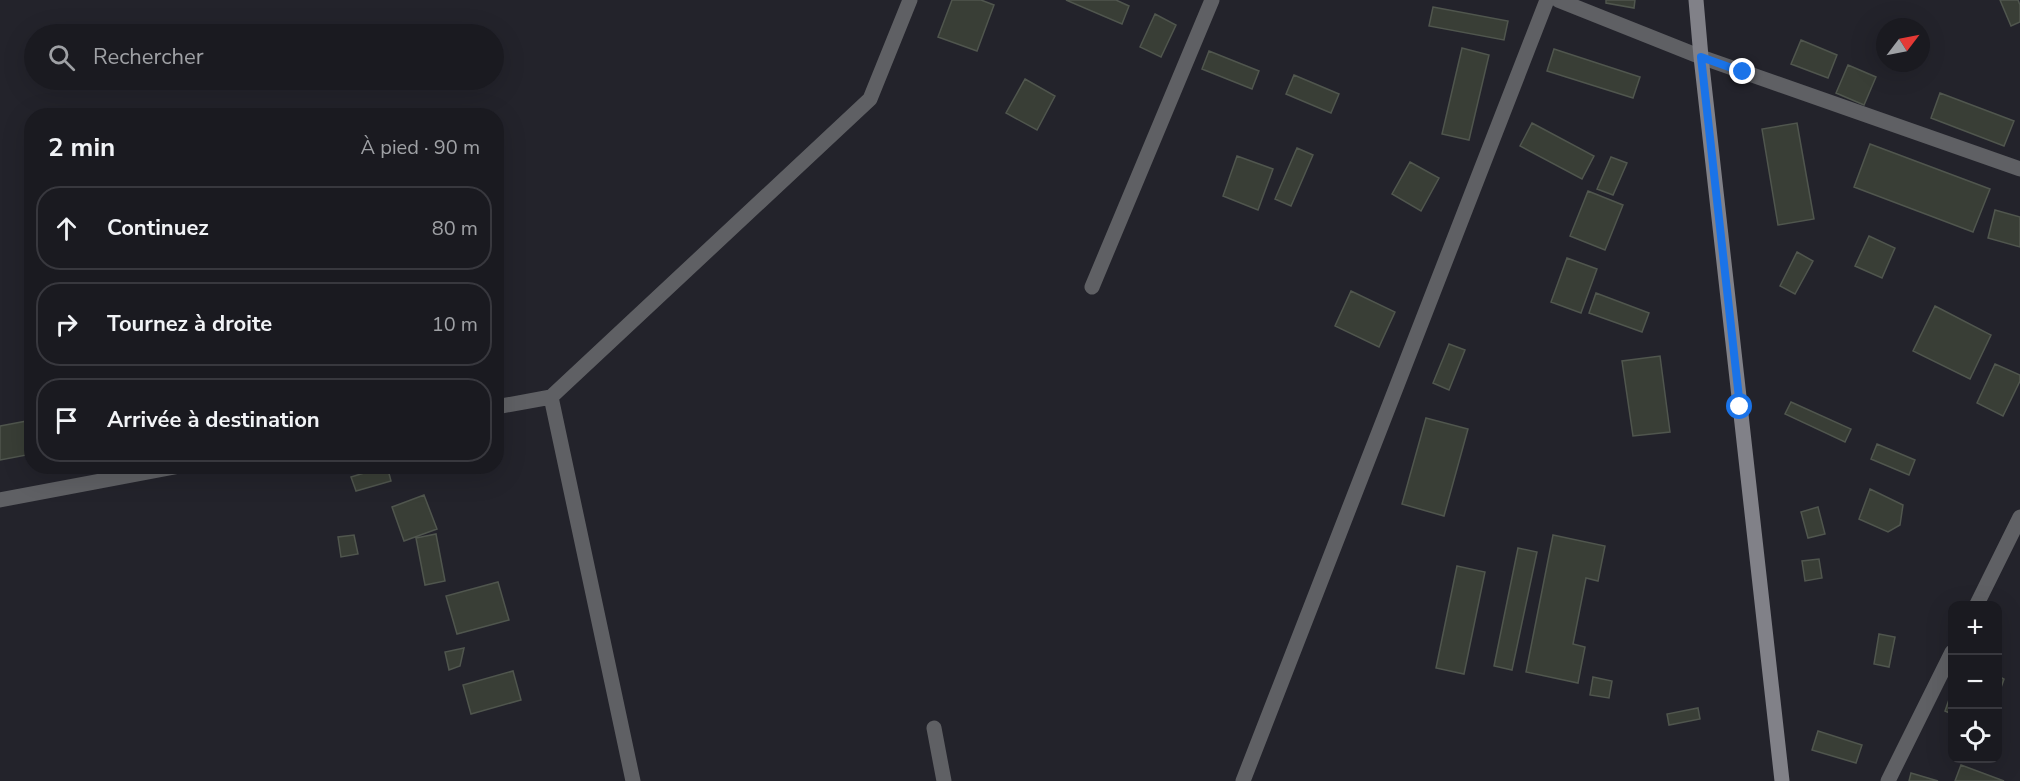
<!DOCTYPE html>
<html lang="fr">
<meta charset="utf-8">
<style>
body{margin:0;font-family:"Nunito Sans",sans-serif;background:#27272d;color:#f1f3f6}
.controls{position:absolute;right:18px;bottom:18px;display:grid;overflow:hidden;border-radius:12px;box-shadow:0 6px 24px #0002}
.controls button{width:54px;height:54px;display:grid;place-items:center;padding:0;border:0;border-bottom:2px solid #38383e;background:#1a1a20;color:#f1f3f6;font:30px sans-serif}
.compass{position:absolute;left:1876px;top:18px;width:54px;height:54px;border-radius:50%;background:#1a1a20;box-shadow:0 6px 24px #0002;rotate:58deg}
.stop{position:absolute;width:18px;height:18px;margin:-14px;border:4px solid #1a73e8;border-radius:50%;background:#fff}
.stop.end{background:#1a73e8;border-color:#fff;box-shadow:0 2px 6px #0008}
.list{margin:0;padding:0;list-style:none}
h2{display:flex;justify-content:space-between;align-items:center;height:78px;margin:0;padding:0 24px;font-size:26px}
h2 small{font-size:20px;font-weight:400;color:#9fa1a5}
.list li{display:grid;grid-template-columns:39px 1fr auto;gap:18px;align-items:center;box-sizing:border-box;height:84px;margin:0 12px 12px;padding:0 12px;border:2px solid #38383e;border-radius:24px}
.list b{display:block;font-size:22px;white-space:nowrap}
.list em{font-size:20px;font-style:normal;color:#9fa1a5}
.icon{flex:none;width:33px;height:33px;fill:none;stroke:currentColor;stroke-width:2;stroke-linecap:round;stroke-linejoin:round}
.map{position:relative;flex:none;width:2020px;height:781px;overflow:hidden}
.search{position:absolute;background:#1a1a20;box-shadow:0 6px 24px #0002;left:24px;top:24px;width:480px;height:66px;display:flex;align-items:center;gap:15px;box-sizing:border-box;padding:0 21px;border-radius:33px;color:#9fa1a5;font-size:22px}
.panel{position:absolute;background:#1a1a20;box-shadow:0 6px 24px #0002;left:24px;top:108px;width:480px;height:366px;border-radius:24px}
.map>svg:first-child{display:block}
</style>
<div class="map">
<svg width="2020" height="781" viewBox="0 0 2020 781">
<rect width="100%" height="100%" fill="#23232b"/>
<path fill="#393e36" stroke="#50564e" stroke-width="1.5" d="M952,0H981L994,5L977,51L938,37Z
M1066,0H1116L1129,6L1122,24Z
M1606,0H1635L1634,8L1606,3Z
M2000,0H2018L2020,5V22L2011,26Z
M1433,7L1508,21L1504,40L1429,26Z
M1155,14L1176,25L1161,57L1140,47Z
M1801,40L1837,55L1828,78L1791,64Z
M1462,48L1489,55L1469,140L1442,134Z
M1554,49L1640,77L1633,98L1547,71Z
M1209,51L1259,71L1252,89L1202,69Z
M1848,65L1876,77L1864,105L1836,93Z
M1294,75L1339,94L1331,113L1286,94Z
M1025,79L1055,96L1037,130L1006,113Z
M1940,93L2014,121L2004,146L1931,118Z
M335,109L338,116H319Z
M1532,123L1594,156L1582,179L1520,146Z
M1797,123L1814,219L1778,225L1762,129Z
M1870,144L1990,189L1973,232L1854,187Z
M1297,148L1313,155L1291,206L1275,199Z
M1237,156L1273,169L1258,210L1223,196Z
M1611,157L1627,163L1613,195L1597,189Z
M1410,162L1439,178L1421,211L1392,194Z
M1588,191L1623,205L1605,250L1570,236Z
M1995,210L2020,217V247L1988,238Z
M1869,236L1895,248L1882,278L1855,266Z
M1797,252L1813,261L1795,294L1780,286Z
M1567,258L1597,269L1581,313L1551,302Z
M1351,291L1395,312L1379,347L1335,326Z
M1596,293L1649,313L1642,332L1589,313Z
M1935,306L1991,335L1970,379L1913,351Z
M1449,344L1465,350L1449,390L1433,383Z
M1660,356L1670,432L1633,436L1622,361Z
M1995,364L2020,375V381L2003,416L1977,403Z
M1791,402L1851,429L1845,442L1785,414Z
M1426,418L1468,429L1444,516L1402,504Z
M32,420V454L0,460V426Z
M1877,444L1915,460L1909,475L1871,459Z
M387,466L391,481L356,491L351,477Z
M1870,489L1903,505L1900,525L1888,532L1859,519Z
M424,495L437,529L404,541L392,507Z
M1818,507L1825,534L1808,538L1801,512Z
M436,534L445,581L425,585L416,538Z
M354,535L358,554L341,557L338,537Z
M1553,535L1605,546L1598,581L1586,578L1573,644L1585,647L1578,683L1526,672Z
M1518,548L1537,552L1512,670L1494,666Z
M1819,559L1822,578L1805,581L1802,561Z
M1457,566L1485,572L1464,674L1436,668Z
M498,582L509,620L457,634L446,596Z
M1879,634L1895,637L1889,667L1874,664Z
M464,648L460,666L449,670L445,652Z
M513,671L521,700L471,714L463,685Z
M1998,676L2004,679L1998,696Z
M1593,677L1612,681L1609,698L1590,695Z
M1952,691V714L1945,711Z
M1698,708L1700,719L1669,725L1667,714Z
M1818,731L1862,745L1856,763L1812,750Z
M1961,765L2004,781H1955Z
M1911,773L1938,781H1909Z"/>
<g fill="none" stroke-linecap="round" stroke-linejoin="round">
<path stroke="#5f6064" stroke-width="15" d="M1558,0L1701,57L2020,169
M1092,287L1212,0
M551,397L633,781
M496,407L551,397L870,99L910,0
M0,500L180,466
M934,728L944,781
M1243,781L1547,0"/>
<path stroke="#5f6064" stroke-width="15" d="M1976,606L2020,517
M1888,781L1952,652"/>
<path stroke="#818188" stroke-width="15" d="M1696,0L1701,57L1782,781"/>
</g>
<g fill="none" stroke-linecap="round" stroke-linejoin="round">
<path stroke="#1a73e8" stroke-width="8" d="M1740,407L1701,57L1743,72"/>
</g>
</svg>
<div class="controls">
<button>+</button>
<button>−</button>
<button><svg class="icon" aria-label="locate" viewBox="0 0 24 24"><circle cx="12" cy="12" r="6"/><path d="M12 2v4M12 18v4M2 12h4M18 12h4"/></svg></button>
</div>
<svg class="compass" viewBox="-18 -18 36 36"><path d="M0-13l5 13h-10z" fill="#e53935"/><path d="M0 13l5-13h-10z" fill="#9fa1a5"/></svg>
<div class="stop" style="left:1740px;top:407px"></div>
<div class="stop end" style="left:1743px;top:72px"></div>
<div class="search"><svg class="icon" aria-label="search" viewBox="0 0 24 24"><circle cx="10" cy="10" r="6"/><path d="M15 15l6 6"/></svg>Rechercher</div>
<section class="panel">
<h2>2 min<small>À pied · 90 m</small></h2>
<ul class="list">
<li><svg class="icon" aria-label="ahead" viewBox="0 0 24 24"><path d="M12 20V5M6 11l6-6 6 6"/></svg><div><b>Continuez</b></div><em>80 m</em></li>
<li><svg class="icon" aria-label="right" viewBox="0 0 24 24"><path d="M7 20v-9h11M14 6l5 5-5 5"/></svg><div><b>Tournez à droite</b></div><em>10 m</em></li>
<li><svg class="icon" aria-label="arrive" viewBox="0 0 24 24"><path d="M6 21V4h12l-3 4 3 4H6"/></svg><div><b>Arrivée à destination</b></div></li>
</ul>
</section>
</div>
